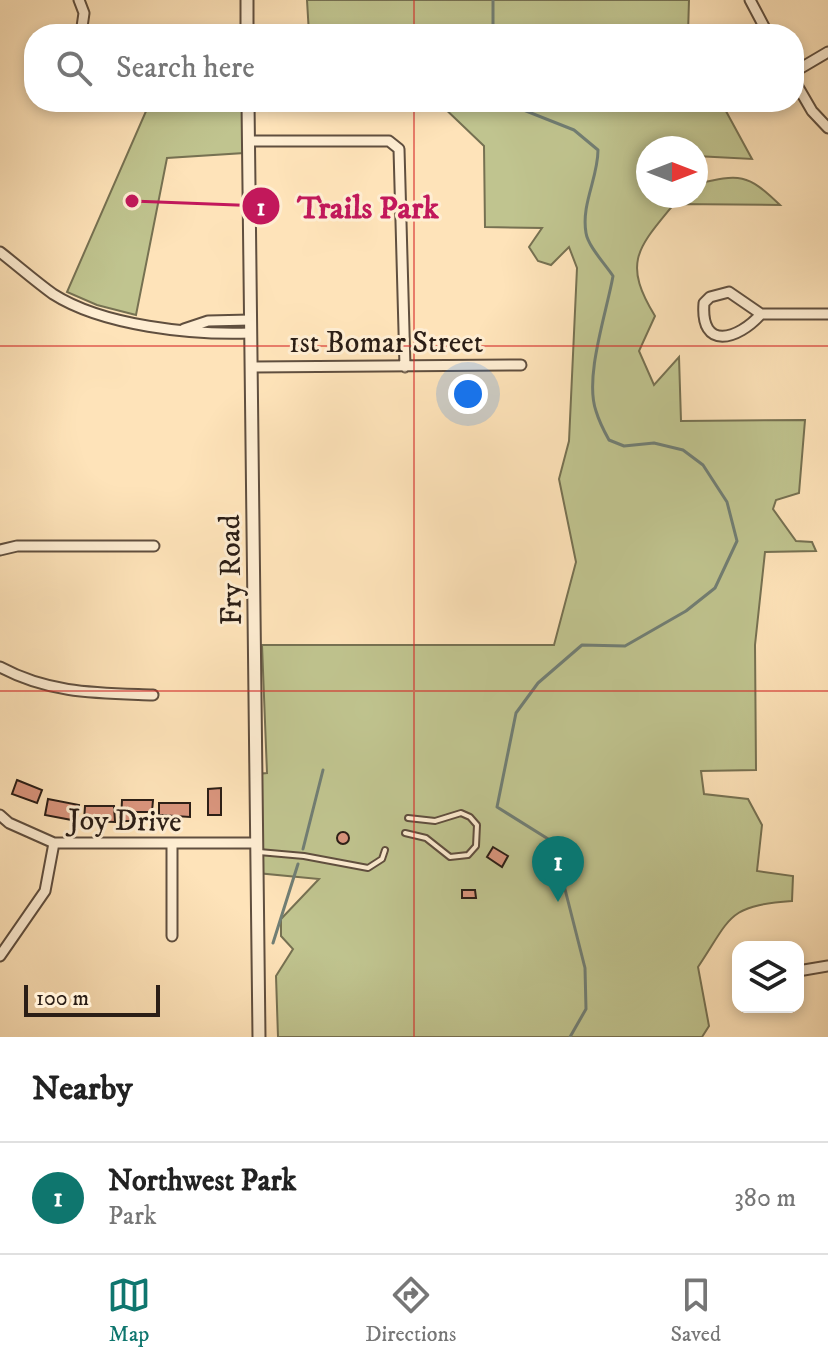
<!DOCTYPE html>
<style>
body{margin:0;font-family:"IM FELL DW Pica",serif;background:#f6f6f6;color:#222}
.controls{position:absolute;right:24px;bottom:24px;display:grid;overflow:hidden;border-radius:16px;box-shadow:0 4px 12px #0003}
.controls button{width:72px;height:72px;display:grid;place-items:center;padding:0;border:0;border-bottom:2px solid #e0e0e0;background:#fff;color:#222;font:40px sans-serif}
.compass{position:absolute;left:636px;top:136px;width:72px;height:72px;border-radius:50%;background:#fff;box-shadow:0 4px 12px #0003;rotate:90deg}
.scale{position:absolute;left:24px;bottom:20px;width:136px;box-sizing:border-box;padding-left:8px;border:4px solid #2b1e16;border-top:0;font-size:22px;line-height:28px;white-space:nowrap;color:#2b1e16;-webkit-text-stroke:6px #feedd2;paint-order:stroke}
.you{position:absolute;left:468px;top:394px;width:28px;height:28px;margin:-20px;border:6px solid #fff;border-radius:50%;background:#1a73e8;box-shadow:0 0 0 12px #1a73e833}
.badge{display:grid;place-items:center;width:52px;height:52px;border-radius:50%;background:#0f766e;color:#fff;font-size:26px;font-weight:700}
.pin{position:absolute;translate:-50% -66px;filter:drop-shadow(0 2px 4px #0008)}
.pin::after{content:'';position:absolute;top:42px;width:28px;height:24px;background:inherit;clip-path:polygon(0 0,100% 0,50% 100%)}
.list{margin:0;padding:0;list-style:none}
h2{display:flex;justify-content:space-between;align-items:center;height:104px;margin:0;padding:0 32px;font-size:34px}
h2 small{font-size:26px;font-weight:400;color:#767676}
.list li{display:grid;grid-template-columns:52px 1fr auto;gap:24px;align-items:center;box-sizing:border-box;height:112px;padding:0 32px;border-top:2px solid #e0e0e0}
.list b{display:block;font-size:30px;white-space:nowrap}
.list p{margin:0;font-size:26px;white-space:nowrap;color:#767676}
.list em{font-size:26px;font-style:normal;color:#767676}
.icon{flex:none;width:44px;height:44px;fill:none;stroke:currentColor;stroke-width:2;stroke-linecap:round;stroke-linejoin:round}
.map{position:relative;flex:none;width:828px;height:1037px;overflow:hidden}
.search{position:absolute;background:#fff;box-shadow:0 4px 12px #0003;left:24px;right:24px;top:24px;height:88px;display:flex;align-items:center;gap:20px;box-sizing:border-box;padding:0 28px;border-radius:32px;color:#767676;font-size:30px}
.sheet{height:216px;background:#fff}
nav{display:flex;justify-content:space-around;align-items:center;box-sizing:border-box;height:112px;border-top:2px solid #e0e0e0;background:#fff;font-size:22px;color:#767676}
nav a{display:grid;justify-items:center;gap:4px}
nav .on{color:#0f766e}
.map>svg:first-child{display:block}
</style>
<div class="map">
<svg width="828" height="1037" viewBox="0 0 828 1037">
<rect width="100%" height="100%" fill="#fee3b9"/>
<filter id="stains"><feTurbulence type="fractalNoise" baseFrequency=".0025" numOctaves="4"/><feColorMatrix values="0 0 0 0 .2 0 0 0 0 .09 0 0 0 0 .02 0 0 0 .5 -.17"/></filter>
<radialGradient id="worn" r=".72"><stop offset=".6" stop-color="#630" stop-opacity="0"/><stop offset="1" stop-color="#630" stop-opacity=".3"/></radialGradient>
<path fill="#c0c48f" stroke="#767152" stroke-width="2" d="M307,0H689L688,34H309Z
M150,102H244V153L167,158L136,315L97,305L67,292Z
M438,102H721L752,159L696,156V148H648V196H696V184C740,174 747,173 780,205L674,204C638,248 622,262 655,316L639,351L654,385L679,357L681,421L805,420L799,493L776,500L773,509L796,541L812,542L816,551L765,552L755,645L756,770L701,771L704,794L748,799L762,825L757,871L793,876L792,901C727,906 732,916 698,967L709,1026L702,1037H278L276,976L293,949L281,936V919L319,879L257,873L256,774L267,773L262,645H554L576,562L559,479L569,441L577,268L569,247L551,265L538,261L529,247L542,228L485,227L484,146Z"/>
<g fill="none" stroke-linecap="round" stroke-linejoin="round">
<path stroke="#717e74" stroke-width="3" d="M493,0V34
M503,102L574,130L598,150C598,178 581,204 586,233C588,246 605,264 613,276C607,311 584,377 596,411C599,421 604,431 609,440L624,446L654,443L683,450L703,465L727,502L737,541L715,588L686,611L625,646L582,645L538,683L516,713L497,807L553,842L585,968L586,1009L570,1037
M303,849L323,770
M273,943L298,864"/>
</g>
<path fill="#d9957d" stroke="#2b1e16" stroke-width="2" d="M17,780L42,790L37,803L12,794Z
M221,788V815H208V789Z
M48,799L79,805L77,821L45,815Z
M122,800H153L152,812H131V821H121Z
M159,803H190V817L159,815Z
M85,806H114L115,822L84,821Z
M337 838a6 6 0 1 1 12 0a6 6 0 1 1-12 0Z
M493,847L508,856L502,867L487,857Z
M462,890H475L476,898H462Z"/>
<g fill="none" stroke-linecap="round" stroke-linejoin="round">
<g stroke="#604f3f" stroke-width="8">
<path id="service" d="M405,833L426,838L450,857L468,855L476,846L477,825L470,817L461,813L435,821L408,818
M259,852L304,856L368,868L382,859L385,850"/>
</g>
<g stroke="#604f3f" stroke-width="13">
<path id="minor" d="M79,0L84,13L81,34
M750,0L768,34
M794,72L828,52
M794,80L812,111L828,128
M248,141H389L399,149L405,367
M0,252C18,266 35,281 53,294C103,326 192,335 250,333
M729,292L761,314C738,340 700,351 704,303L710,297Z
M761,314H828
M184,329L208,321L250,320
M251,367L521,365
M0,550L17,546H154
M0,667C50,694 98,693 153,695
M0,815L9,823L54,843H257
M172,936V845
M0,956L45,891L54,843
M798,971L828,966"/>
</g>
<g stroke="#604f3f" stroke-width="15">
<path id="tertiary" d="M247,0V34
M248,102L259,1037"/>
</g>
<use href="#service" stroke="#feedd2" stroke-width="4"/>
<use href="#minor" stroke="#feedd2" stroke-width="9"/>
<use href="#tertiary" stroke="#feedd2" stroke-width="11"/>
</g>
<path fill="none" stroke="#d62828" stroke-width="2" stroke-opacity="0.55" d="M414,0V34M414,102V1037M0,346H828M0,691H828"/>
<g text-anchor="middle" stroke-width="6" stroke-linejoin="round" paint-order="stroke">
<g font-size="30" fill="#2b1e16" stroke="#feedd2">
<text x="386" y="352">1st Bomar Street</text>
<text transform="translate(230 570) rotate(-91)" y="10">Fry Road</text>
<text transform="translate(125 820) rotate(1)" y="10">Joy Drive</text>
</g>
</g>
<path fill="none" stroke="#c2185b" stroke-width="3" d="M132 201L261 206"/>
<g fill="#c2185b" stroke="#feedd2" stroke-width="3">
<circle cx="132" cy="201" r="8"/>
<circle cx="261" cy="206" r="20"/>
</g>
<g font-size="24" text-anchor="middle" font-weight="bold" fill="#fff">
<text x="261" y="215">1</text>
</g>
<g font-size="32" text-anchor="middle" font-weight="bold" fill="#c2185b" stroke="#feedd2" stroke-width="6" stroke-linejoin="round" paint-order="stroke">
<text x="368" y="218">Trails Park</text>
</g>
<rect width="100%" height="100%" filter="url(#stains)"/>
<rect width="100%" height="100%" fill="url(#worn)"/>
</svg>
<div class="controls">
<button><svg class="icon" aria-label="layers" viewBox="0 0 24 24"><path d="M12 4l9 5-9 5-9-5zM3 14l9 5 9-5"/></svg></button>
</div>
<svg class="compass" viewBox="-18 -18 36 36"><path d="M0-13l5 13h-10z" fill="#e53935"/><path d="M0 13l5-13h-10z" fill="#767676"/></svg>
<div class="scale">100 m</div>
<div class="you"></div>
<div class="pin badge" style="left:558px;top:902px">1</div>
<div class="search"><svg class="icon" aria-label="search" viewBox="0 0 24 24"><circle cx="10" cy="10" r="6"/><path d="M15 15l6 6"/></svg>Search here</div>
</div>
<section class="sheet">
<h2>Nearby<small></small></h2>
<ul class="list">
<li><span class="badge">1</span><div><b>Northwest Park</b><p>Park</p></div><em>380 m</em></li>
</ul>
</section>
<nav>
<a class="on"><svg class="icon" aria-label="map" viewBox="0 0 24 24"><path d="M3 6l6-2 6 2 6-2v14l-6 2-6-2-6 2zM9 4v14M15 6v14"/></svg>Map</a>
<a><svg class="icon" aria-label="directions" viewBox="0 0 24 24"><path d="M12 3l9 9-9 9-9-9zM9 14v-3h6M13 9l2 2-2 2"/></svg>Directions</a>
<a><svg class="icon" aria-label="saved" viewBox="0 0 24 24"><path d="M7 4h10v16l-5-4-5 4z"/></svg>Saved</a>
</nav>
